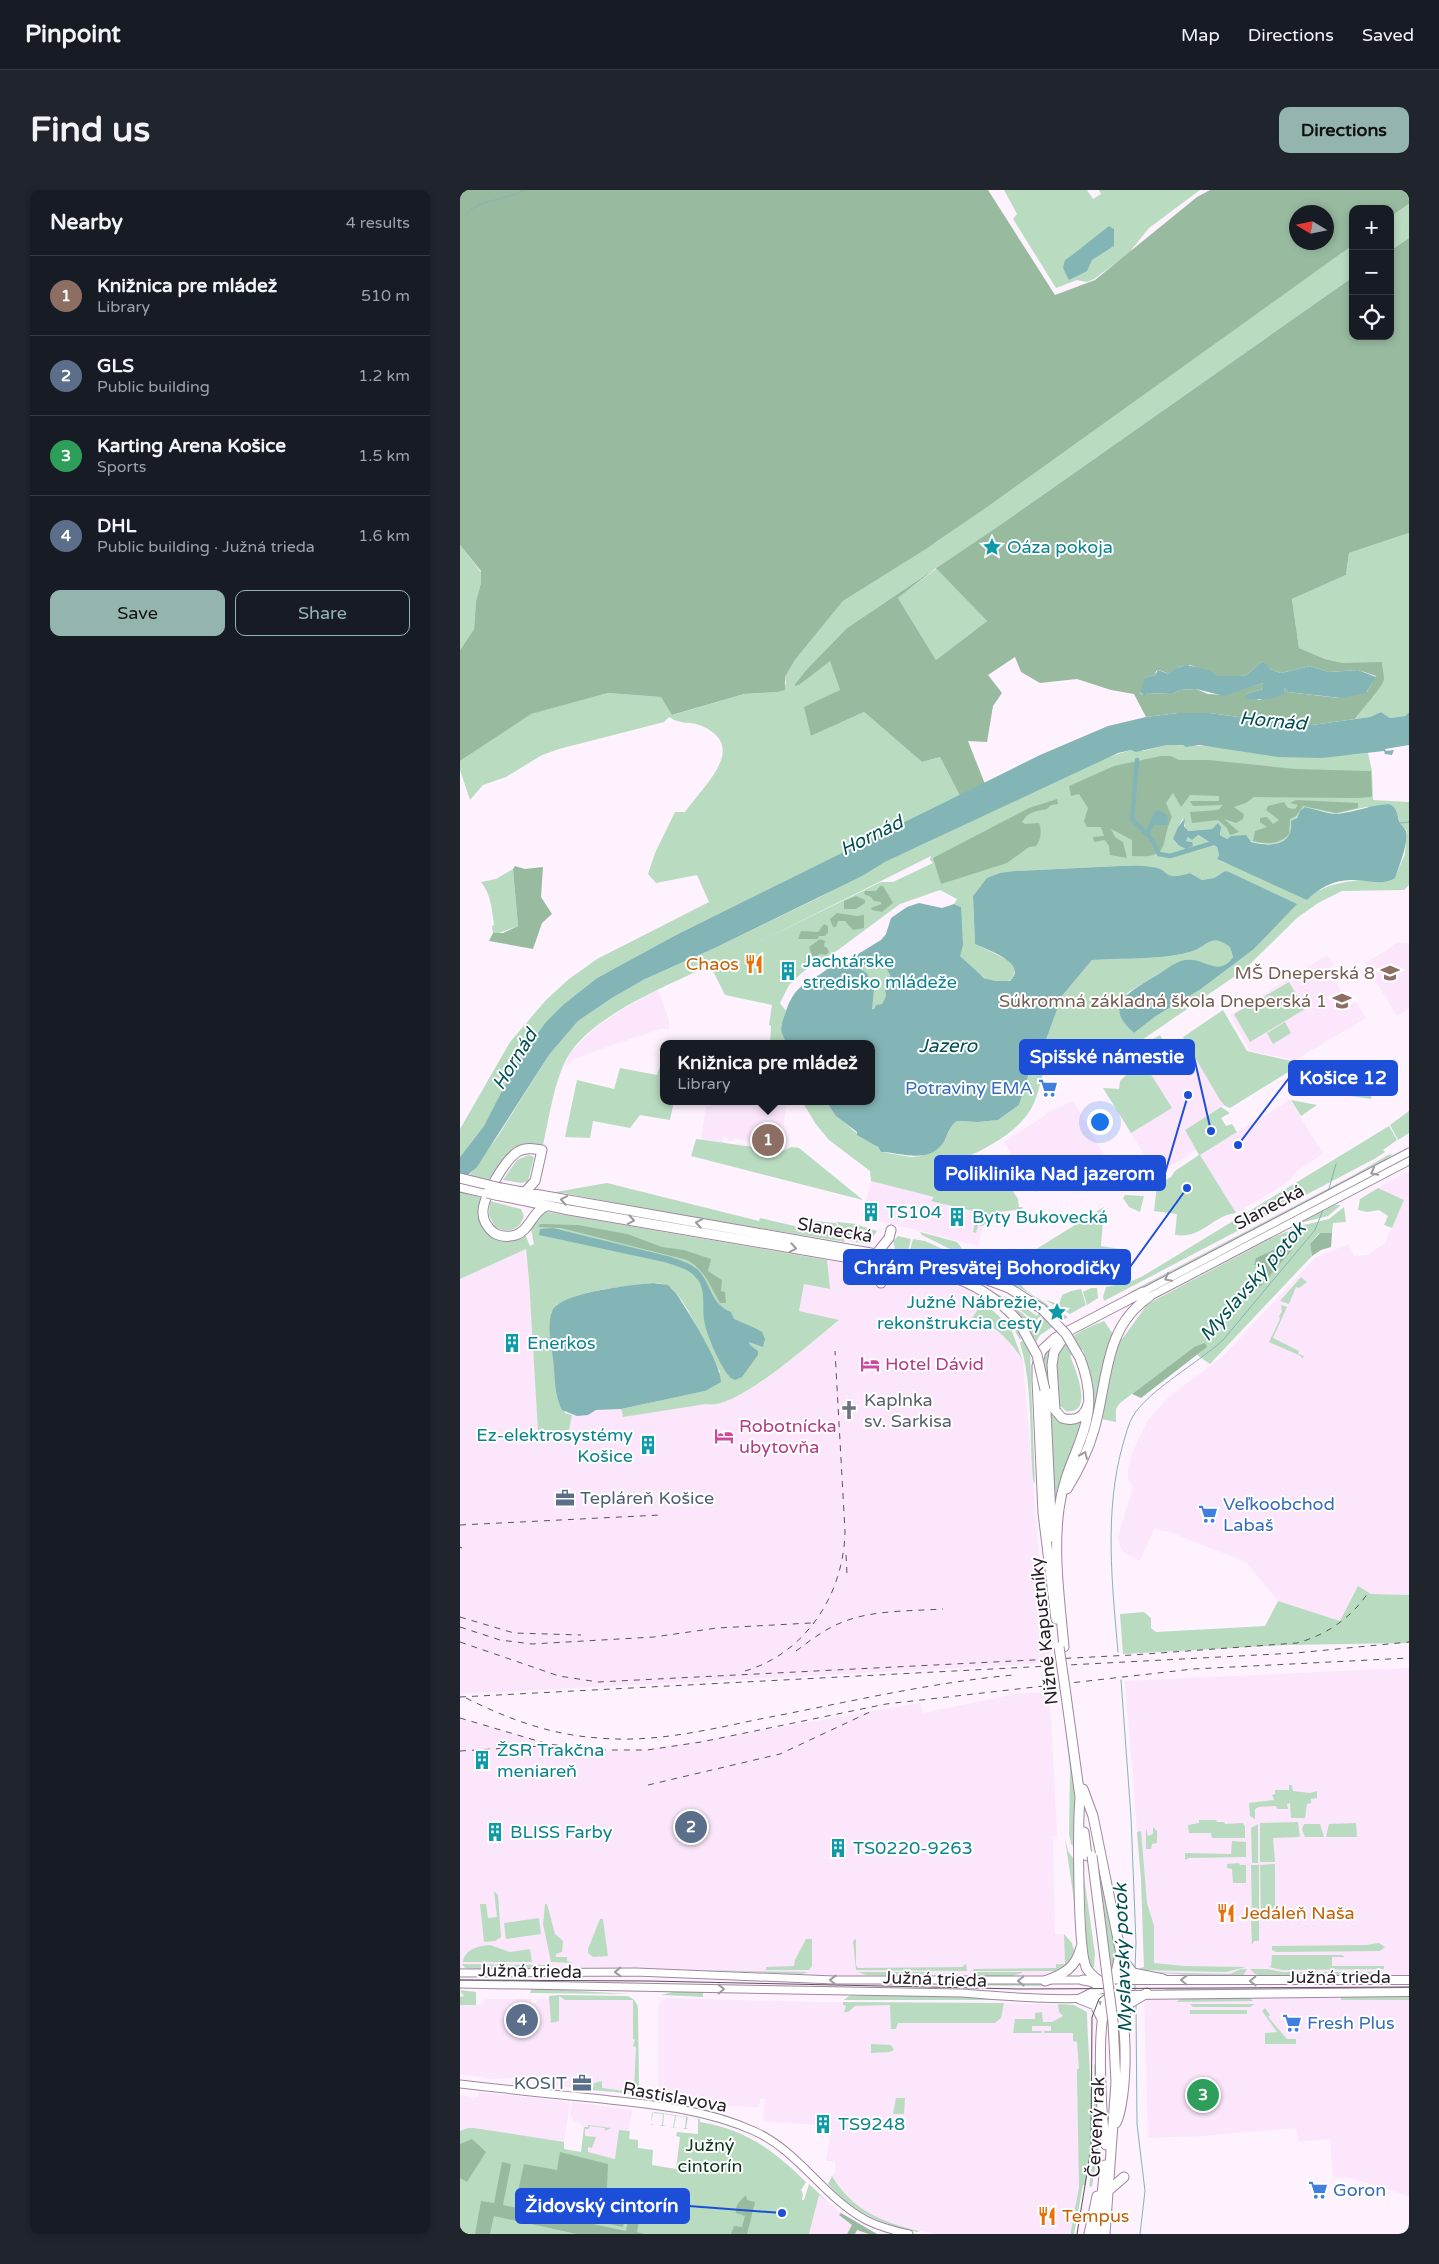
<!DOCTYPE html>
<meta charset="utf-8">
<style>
body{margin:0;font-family:"Varela Round",sans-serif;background:#20242c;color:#f1f3f6}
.controls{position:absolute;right:15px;top:15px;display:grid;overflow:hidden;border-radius:10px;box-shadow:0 2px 8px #0003}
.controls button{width:45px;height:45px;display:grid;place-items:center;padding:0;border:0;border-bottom:1px solid #363941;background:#171b24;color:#f1f3f6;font:25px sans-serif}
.compass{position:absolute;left:829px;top:15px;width:45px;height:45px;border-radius:50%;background:#171b24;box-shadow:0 2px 8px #0003;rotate:280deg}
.you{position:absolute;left:639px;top:931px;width:18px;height:18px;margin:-12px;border:4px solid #fff;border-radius:50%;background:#1a73e8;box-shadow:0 0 0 8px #1a73e833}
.badge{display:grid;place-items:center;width:32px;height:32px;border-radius:50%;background:#93b4af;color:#fff;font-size:16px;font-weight:700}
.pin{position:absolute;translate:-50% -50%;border:2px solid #fff;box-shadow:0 1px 5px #0006}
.popup{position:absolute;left:200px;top:850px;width:215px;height:65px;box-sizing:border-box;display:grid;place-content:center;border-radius:10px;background:#171b24;filter:drop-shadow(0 1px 4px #0005);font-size:16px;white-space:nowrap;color:#9ea1a6}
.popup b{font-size:19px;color:#f1f3f6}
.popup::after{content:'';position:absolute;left:50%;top:100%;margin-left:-10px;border:10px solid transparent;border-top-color:#171b24}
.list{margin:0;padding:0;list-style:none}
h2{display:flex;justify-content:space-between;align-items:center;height:65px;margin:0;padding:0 20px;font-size:21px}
h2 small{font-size:16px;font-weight:400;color:#9ea1a6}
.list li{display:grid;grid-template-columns:32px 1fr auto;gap:15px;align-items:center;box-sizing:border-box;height:80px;padding:0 20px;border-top:1px solid #363941}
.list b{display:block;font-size:19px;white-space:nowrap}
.list p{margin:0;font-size:16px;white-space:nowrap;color:#9ea1a6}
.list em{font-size:16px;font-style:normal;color:#9ea1a6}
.actions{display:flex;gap:10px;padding:15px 20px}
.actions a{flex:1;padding:11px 0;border:1px solid #93b4af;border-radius:10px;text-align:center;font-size:18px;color:#93b4af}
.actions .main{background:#93b4af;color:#111}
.icon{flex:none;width:28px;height:28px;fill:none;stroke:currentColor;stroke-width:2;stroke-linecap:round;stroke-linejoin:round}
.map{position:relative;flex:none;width:949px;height:2044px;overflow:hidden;border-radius:10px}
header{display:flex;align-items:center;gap:30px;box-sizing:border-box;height:70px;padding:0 25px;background:#171b24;border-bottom:1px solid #363941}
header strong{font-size:24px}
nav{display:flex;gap:28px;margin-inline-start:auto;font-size:18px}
.intro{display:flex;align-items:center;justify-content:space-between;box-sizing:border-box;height:120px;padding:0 30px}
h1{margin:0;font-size:35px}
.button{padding:12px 22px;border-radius:10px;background:#93b4af;color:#111;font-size:18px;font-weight:700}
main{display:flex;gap:30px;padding:0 30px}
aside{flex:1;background:#171b24;border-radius:10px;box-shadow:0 2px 8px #0003}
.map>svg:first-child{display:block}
</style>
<header>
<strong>Pinpoint</strong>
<nav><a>Map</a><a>Directions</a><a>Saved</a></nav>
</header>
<div class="intro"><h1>Find us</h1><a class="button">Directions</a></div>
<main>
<aside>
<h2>Nearby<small>4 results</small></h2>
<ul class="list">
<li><span class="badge" style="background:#8d6e63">1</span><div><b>Knižnica pre mládež</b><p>Library</p></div><em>510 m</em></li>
<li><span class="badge" style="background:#5c6f8a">2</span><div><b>GLS</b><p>Public building</p></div><em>1.2 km</em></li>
<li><span class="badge" style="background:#2e9e5b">3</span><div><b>Karting Arena Košice</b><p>Sports</p></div><em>1.5 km</em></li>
<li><span class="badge" style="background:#5c6f8a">4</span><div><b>DHL</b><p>Public building · Južná trieda</p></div><em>1.6 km</em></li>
</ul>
<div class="actions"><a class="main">Save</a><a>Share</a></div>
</aside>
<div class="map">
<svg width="949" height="2044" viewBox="0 0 949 2044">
<rect width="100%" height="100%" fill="#fdf2fd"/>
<path fill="#fbe6fb" d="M938,753H949V818L937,826L905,773Z
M867,765L874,775L868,779L872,787L875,785L878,789L875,791L885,807L888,806L890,810L887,812L889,815L896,812L906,828L835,870L790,861L770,825Z
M198,800L209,830V839H200L124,865L113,870L105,877L111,862L136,837L163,819Z
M719,848H724L764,915L725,940L736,960L696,985L671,943L712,918L682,870Z
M830,910L863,964L838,980L827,993L776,1023L739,965Z
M251,911H327L320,960L300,957V952H296L295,955H293L291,954V951L273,948L272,951H268V948L263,947L262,953L241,950L246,916L250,915Z
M613,911L653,980L629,995L618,978L575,1003L544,952L587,924L586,923Z
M949,981V1405L911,1404L880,1431L818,1411L786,1372L709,1342L694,1339L680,1371L665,1363L660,1356L658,1348L673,1297L668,1288V1279L671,1265L688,1230L710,1206L762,1167L856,1067L889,1054L894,1066L907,1065L924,1054L944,1010L918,998Z
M411,991L527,1020L518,1056L402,1026Z
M65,1059L69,1090L78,1242L108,1240L112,1225H128L136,1220L161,1219L162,1226L246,1214L252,1216L282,1204L299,1194L378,1131L338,1121L344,1094L369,1099L367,1070L414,1077L419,1086L426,1088L429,1080L435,1079L499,1095L523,1107V1112L512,1128L524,1133L545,1147L563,1171L582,1403L591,1473L0,1504V1089Z
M949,1478V1790L703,1789L684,1778L681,1689L665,1491Z
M587,1502L591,1528L597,1646H593L595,1744H604L605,1777L585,1791L283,1785L0,1783V1528L88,1554L148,1561L187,1560L460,1513L463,1523L557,1504Z
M0,1800L4,1803L3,1807H1V1815L24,1814V1809H71V1813H76L77,1809H89V1806L171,1808L178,1818V1900L174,1904L83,1895L81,1891L64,1892L56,1891V1888L32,1889L0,1884Z
M949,1802V2006L892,1988L873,1987L870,1949L838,1952L836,1938L741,1946L688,1948L684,1807Z
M206,1808L354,1812L608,1814L624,1820L622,1988L611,2044H475L429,2033L407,2024L392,2012L376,1993L372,1986L375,1982V1971H366L371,1939L368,1936L303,1931L305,1909H300L299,1917L251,1915V1911L216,1912L200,1909L198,1905V1820L200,1812Z
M19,1902L110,1912L103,1959L0,1945V1905L18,1908Z
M112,1912L172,1920L169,1941L159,1940L156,1969L121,1962L124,1937L119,1932L113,1931V1927L110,1926Z
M359,2005L381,2023L400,2036L419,2044H349Z"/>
<path fill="#b9dcc1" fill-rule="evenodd" d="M544,0H627L633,9L641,4L639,0H740L689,38L668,64L634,89L627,92L617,90L596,98L553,29L557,24ZM654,56L631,70H605Z
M949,14V48L930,61V27Z
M893,55V87L543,333L387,438L347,479L335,494L370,470L380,500L351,546L404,522L462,572L480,567L500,606L216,745L137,788L104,814L68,855L24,936L0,967V939L50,852L86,810L109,789L137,769L249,712L237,685L196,693L188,684L195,663L215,622H225C244,595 289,557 242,536C231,531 220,535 209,527L204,532L99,559L82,565L46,587L23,595L10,610L0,580V571L70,524L148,503L201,507L213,525L284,504L317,502L326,494L325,487L335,470L383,411L478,351Z
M949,343V522L945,526L930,528L921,522L910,527L895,529L909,509L914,506L922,473H883L865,469L839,458L832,409L886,385L889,363Z
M0,355L21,382V393L16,411L14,439L0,460Z
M477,378L527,431L476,470L438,408Z
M707,555C774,554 841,571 908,563L912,581L913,610L949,612V695L944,700L882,701L858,713L837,728L784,780L663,863C659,864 652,865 648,864C634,860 626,847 609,851C580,859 584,898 571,919C553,949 511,966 479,979L507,968L511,969L508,982L513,983L514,988L547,992L558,1009L559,1017H563L559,1023L556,1024V1020L537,1022V1027L522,1036L518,1035L516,1043L513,1042L517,1022L471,1011L474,1007L411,991L410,981L369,950L355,933L342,911H366C374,925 390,938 403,948C409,952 417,954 421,962L451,967L461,966L485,950L491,936L497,931L518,932L538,930L559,915L574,867L586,850L602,806L632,770C661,768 706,770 733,761C749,755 751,743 770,756L773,767L767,776L760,778L751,776L705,780L667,803L665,833L674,843L696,826L741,799L794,759L836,714L765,681L754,688L742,690L730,683L718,687L707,686L694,677L659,676L555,681L518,700L513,706L515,754L550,771L555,780L553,788C536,803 510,778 500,766L501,717L494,714L497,709L480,700L440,714L378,760L344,781L329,795L320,813L326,821L321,836L327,854H310L311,836L309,835L312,815L265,805L250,775C207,796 130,826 107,868C94,891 88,934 82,960H61L35,992L9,986L38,946L89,865L118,831L152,808L185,789L257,757L360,707L425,672L645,568L671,560L683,561ZM845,617L876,624L906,617L936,620L940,633L947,641L945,664L935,687C906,691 880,688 854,703L765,673L757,669L759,665L757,657L737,645L732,649L728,647L726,651H731L718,655L714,651L718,637L723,628L726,640L728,641L752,639L756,636L761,641L760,645L767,649L771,646C790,650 815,663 831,644L832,633ZM471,666L470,670L473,673L433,692H421L301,751Z
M53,679L58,736L36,744L33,743L32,736L34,735C32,720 31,704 21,692L36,689Z
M426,769L430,784L425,800L426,806L422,814L416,815L413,820L411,815L414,799L407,783L397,777Z
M829,792L845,819L790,852L774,824Z
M763,820L787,861L835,872L838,876L770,918L765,916L760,910L723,847Z
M825,832L831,843L813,854L807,843Z
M700,845L705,854L689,863L684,854Z
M204,864V911H214L210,930L180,925L170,938L133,931L130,948L105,947L117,890L154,899L160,878L197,885Z
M682,870L712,918L671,943L643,898L659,899L660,891Z
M891,873L914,875L911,909L862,902L871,885Z
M831,910L857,915L841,926Z
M761,917L770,923L761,928L766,936L772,934L777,942L740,965L776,1023C751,1026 743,1049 715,1045L717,1024L694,1021L697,995L711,987L715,981L739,965L725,940Z
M949,921V943L938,950L930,935Z
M929,936L937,950L923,960L925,962L916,968L644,1111L643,1107L646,1097L672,1091L683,1086Z
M236,949L323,961L331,957L339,958L403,1010L231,966Z
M933,964L923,972L688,1096L671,1103L670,1102L892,986L928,965Z
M69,965L74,967L68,992L61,993L43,990L57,970Z
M147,993L299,1031L300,1028L339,1037L355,1031L376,1033L385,1052L213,1024L104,1003H90Z
M918,998L944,1010L932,1038L924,1035L928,1026L919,1020L907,1022L898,1020L900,1009Z
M0,1002L26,1009L23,1017L33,1042L65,1044L70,1056L74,1054L71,1039L82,1021L367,1070L370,1099L344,1094L339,1121L379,1130C355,1149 275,1222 246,1214L163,1227L161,1219L245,1201L260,1182C252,1166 223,1105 211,1098C206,1094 199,1093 193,1093C160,1097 125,1099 96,1115L105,1223L112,1225L109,1240L78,1242L69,1090L66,1059L0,1089Z
M665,1005L684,1006L680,1022L669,1017L663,1008Z
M75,1008L341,1055L74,1011Z
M30,1011L61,1019L64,1026C60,1040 48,1044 35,1037L29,1025Z
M875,1015H881L868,1026L844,1032L815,1044L698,1104L684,1114L676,1124L684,1113L698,1104L815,1043Z
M644,1017L641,1056L667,1060L653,1082H631L565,1066Z
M884,1017L886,1032L873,1033L872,1043H859L850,1054L852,1066L750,1174L737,1165L746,1157H734L660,1213L656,1219V1232L642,1229L656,1157L661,1148H663L686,1116L695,1110L816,1046L844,1035L869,1029ZM831,1051L833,1059L811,1084L796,1096L804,1087L796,1075V1068Z
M377,1032L397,1034L393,1051H388Z
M398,1035L417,1041L408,1054L395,1052Z
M460,1042L497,1052L507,1065L496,1062L462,1045Z
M438,1046L451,1049L448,1061L435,1059L433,1051Z
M453,1049L465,1051L500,1067L560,1085C557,1101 579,1106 589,1116L575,1132L543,1106L552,1109L577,1126L586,1115C547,1085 499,1071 452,1063L450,1060Z
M841,1087L847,1092L839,1098L836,1097L829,1114L820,1111Z
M512,1090L541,1106L574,1133L560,1150L555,1141L565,1134Z
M631,1098H637L638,1108L627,1115L623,1102Z
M621,1099L626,1115L610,1124L585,1110L599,1114L602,1105L611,1101Z
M523,1112L550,1136L563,1171C550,1150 535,1135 512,1128Z
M821,1115L827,1117L813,1148L839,1161L838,1164L844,1166L842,1169L841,1166L809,1152L820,1129L819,1126L822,1122Z
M591,1117L608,1127L580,1145L570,1162L575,1294L573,1290C569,1245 573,1196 560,1153Z
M644,1131L653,1144L631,1240L633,1194L623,1160L610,1166C615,1178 635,1225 606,1221L598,1214C597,1202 593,1179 596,1167C601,1148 628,1137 644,1131Z
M596,1153V1227H624L595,1333L589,1200C576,1177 577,1170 596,1153Z
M898,1396L911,1404L949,1405V1453L825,1455L663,1464L660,1424L684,1422L691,1428V1438L696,1442L805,1436L818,1411L880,1431Z
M604,1525H607L616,1623L617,1660L611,1654L609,1644L610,1579Z
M829,1595H832L833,1601L850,1603L857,1601V1608L851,1609V1613L847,1614L845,1628H831L830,1613L827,1614L828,1619H817L816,1616L799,1617L795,1619V1629L790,1626L789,1613L814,1610L812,1605L815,1604V1600H829Z
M739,1630H756L757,1632H764L765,1634L783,1633L785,1637V1648H752L751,1643H729L728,1635L739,1633Z
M838,1632L840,1647L813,1648L815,1672H800V1633Z
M896,1633L897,1647H866L869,1634Z
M798,1634V1673H792L791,1638Z
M844,1634H860L864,1647H845L842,1639Z
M693,1637L697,1641V1653L692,1654L691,1659H686V1638L688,1646L693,1644Z
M681,1641L687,1713L694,1736V1773L724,1776L786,1777L766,1782L680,1780V1778L684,1777L681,1689L677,1642Z
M605,1649L608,1661L617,1674L616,1724Z
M633,1650L656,1758L654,1779L650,1778Z
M772,1651L786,1652V1667L729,1668L725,1670V1663L771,1664Z
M779,1673L780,1675H786V1693H773L772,1679L767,1678V1674Z
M815,1674V1723H809V1727H801L800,1675Z
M791,1675H799V1727L792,1726Z
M624,1687L635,1764L634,1777L631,1779L627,1771Z
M34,1701L38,1705L41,1747L35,1751L24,1752L20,1714H26L28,1728L37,1727Z
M85,1714H87L95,1744L103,1751L102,1762L96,1764V1767H107V1771L114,1773L91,1772L83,1734Z
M79,1728L81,1744L46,1749L44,1733Z
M140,1729H143L148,1766L133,1767L128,1763V1759Z
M799,1730V1751H794L792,1755L791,1731Z
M604,1744L612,1753L615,1764L608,1775L600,1781H513V1779L596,1778V1774H605Z
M346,1749H352V1776L349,1780H306V1777L334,1776L335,1770Z
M396,1749V1775L398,1778L502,1777L506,1774L507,1781L396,1780L393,1751Z
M919,1753L925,1757L920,1761L816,1762L812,1760V1756L906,1755Z
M30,1755L50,1762L70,1759L72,1772H3C5,1759 18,1756 30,1755Z
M812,1765H882L885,1767H872V1776H924V1779L822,1780L809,1777L811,1776Z
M2,1774L87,1775C75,1786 22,1779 5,1778Z
M781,1779H787L783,1786L780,1788L683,1782L770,1784Z
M790,1779H807L822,1782H924L917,1785L803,1787L795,1784Z
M236,1780L348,1782L342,1784Z
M398,1782H464V1786L406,1785Z
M514,1782H562V1783L549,1787H517Z
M408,1793H586V1796L408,1794Z
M72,1798L168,1804L70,1803Z
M855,1798L852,1800L705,1801V1799Z
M0,1800L16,1802V1815H0V1807L4,1806Z
M213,1802H243V1807L201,1805Z
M949,1804V1810H881V1806Z
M98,1805L167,1806C173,1808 177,1812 178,1818L179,1896L175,1904L121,1899V1897L133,1898L134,1893L142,1891V1898L172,1902L174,1900L176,1857L173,1856L175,1850L173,1849V1810H105L99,1806V1831L91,1833L89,1806Z
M420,1805H499L545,1810H384L389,1806Z
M727,1806L789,1807L793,1811L716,1812Z
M383,1812L544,1813L541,1828L535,1833H438L436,1839H431L430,1815L395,1816L388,1822H384L386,1816L383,1815Z
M598,1814L614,1815L627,1822C628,1878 638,1939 625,1995H623L614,2044H611V2041L619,1997L617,1887V1879H619L617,1852L613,1851V1843H584V1841H591V1836H572V1841H582V1843H553L555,1829H575V1823L582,1822L583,1832H592L603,1826L599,1822Z
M730,1814H793L794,1815L790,1817H733Z
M805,1818L810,1825L808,1827L827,1849H836V1854H805V1843L817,1842L802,1821Z
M730,1820H787V1824H730Z
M411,1854L431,1855L434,1860L430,1862L411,1863Z
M634,1873L638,1883L639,1955L632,1997L629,1996L634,1961Z
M436,1908H445L444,1924H433Z
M195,1922L240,1929V1932C287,1940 313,1960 346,1992L341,2000L343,2004L342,2010H344L349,1994L368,2012L359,2005L349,2044H0V1941L8,1938H14L104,1952V1959L121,1962L124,1937H128V1935L151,1938L145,1941V1938L130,1936L129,1939H125V1946L136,1947L132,1958L128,1957V1962L155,1969L159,1940L170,1941L169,1949L178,1950V1958L193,1960L192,1975L216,1979L220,1947L216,1946L217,1942L238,1944V1929L228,1927L226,1938L229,1939H222L225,1938L226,1927L216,1926L214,1937L217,1938L210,1937H213L215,1926L204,1924L203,1935L206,1936H199L202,1935L203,1924L193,1923L191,1934L194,1935H191L192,1923Z
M372,1986C392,2020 423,2033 460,2041L457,2042C422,2034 392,2022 368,1994Z"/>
<path fill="#98bba0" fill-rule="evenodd" d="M0,0H528L595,105L635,90L737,7L750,0H949V14L930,27V19H893V55L527,317L466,359L383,411L335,470L325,487V500L317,502L284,504L212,525L201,507L148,503L71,524L0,571V460L14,439L16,411L21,393V381L0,355ZM836,22H866V52H836Z
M949,48V343L889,363L886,385L832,409L839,458L865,469L883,473L922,472C922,477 924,484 924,489C923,497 901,520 895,529L852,535L829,534L750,523H718L686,527L674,504L651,500L617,489L580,493L561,482L555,467L528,485L542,503L533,516L527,552L508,551L525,594L500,606L480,567L462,572L404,522L351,546L344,517L380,500L370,471L339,495L335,496V494L347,479L387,438L543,333L893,87V146H930V61ZM476,378L527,431L476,470L438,408ZM801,472L810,479L821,483L850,476L869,482L898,480L916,486L907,502L878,508L828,502L825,498L824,503L799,510L794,508L786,509V504L803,499L804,494L803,493L765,505L748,504L736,499L720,500L712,504L687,503L683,505L680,503L686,488L695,485L696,481L699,480L709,484L719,477L730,475L759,486H782L788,484Z
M701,566H711L719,570H749L835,579L911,581L912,605L911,607L897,608L794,607L786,613L774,617L784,624L783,629L776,633L764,629L779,642L770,645L767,638L758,630L732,633L730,622L758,620L763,615L733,616L730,611H759V606L730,605L721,617L713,603L706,613L712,627C699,653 713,669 672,666V650L651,639L655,647L663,652L667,668L650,665L649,656L645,650L634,652L633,647L644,646L641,637H627L624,631L628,618L619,604L611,606L609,596L654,576Z
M597,609L598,614L591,615L587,619C577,621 567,622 562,632L565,634L579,633C582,640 581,650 576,656L569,657L547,673L481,694L473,668L569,618Z
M836,610L898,613V618L876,623L843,616L836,626L830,629L829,644C819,655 806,654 793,651L795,641L807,637L800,632V628L807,627L813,634L819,630L806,620L808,616L824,612L828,618L835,619L838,615L830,613Z
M55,676L65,679L83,677L81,707L92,724L82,733L73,759L29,751L33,743H43L58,736L53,679Z
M420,696H423L433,713L422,722L412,720L411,718L421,714V712L414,711L411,707L404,704L405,701H416Z
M396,706L405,710V713L396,719H384V711Z
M377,723L397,726L404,725V738L393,740L385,731H378L376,737H373L370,729Z
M364,734L368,736V742L365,746H359L358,749H338L341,741L358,742Z
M360,749L365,751L364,756L367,758L369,762L366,765L359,764L357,768L353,769L349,757Z
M80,1034L118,1035L167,1044L202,1057L224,1060L251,1069L248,1081L262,1090L261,1101L265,1102L266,1113H260C250,1096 245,1080 227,1070L101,1038L79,1037Z
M860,1043H872L871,1057L861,1060L852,1066L850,1054Z
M831,1051L833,1059L799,1098L796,1096L803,1087L797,1075H794L796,1068Z
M745,1153L747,1157L681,1208L672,1204L734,1157Z
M12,1949L26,1962L7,1992L0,1988V1954Z
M100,1962L148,1974L147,1998L169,2006L163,2037L103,2024L94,2006L66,2001L62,2016L55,2015L64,1974L97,1980Z
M42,1972L51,1974L43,2015L166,2041L173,2005L184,2007L177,2042L185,2044H117L34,2026L30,2044H15L21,2011L34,2013Z
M286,2005L287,2010L295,2012L287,2044H271L274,2036L282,2037L285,2026L276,2023C275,2014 280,2011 286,2005Z
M381,2023L417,2044H409L397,2040L395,2044H387L392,2035L379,2025Z"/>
<path fill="#83b5b7" d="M649,36L654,39V56L632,70L627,81L609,90L603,78L605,70L611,66Z
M801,472L806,474L810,479L821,483L850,476L869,482L898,480L916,487L906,503L880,508L828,502L825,498L824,504C810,511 799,509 786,509V504L803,499V493L764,506L736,499L720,500L712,504L687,503L684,506L680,502L685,488L695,485L698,480L709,484L716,478L727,475L748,480L759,486H782L788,484Z
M921,522L930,528L945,526L949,522V555L925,559L926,561L934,560L932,565L925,564L924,561L862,568L818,567L739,555L726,557L723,555H707L676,562L671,560L658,563L425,672L402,686L257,757L185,789L152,808L118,831L89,865L17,977L0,992V967L24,936L58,870L86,832L104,814L137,788L216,745L580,565L648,536L686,527L718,523H750L829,534L852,535L910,527Z
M929,614C937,617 937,624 939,631C941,635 944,637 946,641C949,652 939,676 935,688C923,696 907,690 893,690C876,689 858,698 847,710L757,669L759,665L757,657L738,645L732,650L728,647L726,651L732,652L733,656L726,659L718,655L713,649L718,637L725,628L724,636L728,641L752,639L758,633L761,637L760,645L767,649L771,646L786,645L791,652C810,657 834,656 831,631L837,628L840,621L845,617C855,619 868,624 877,624C895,622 911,615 929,614Z
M698,620C706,623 710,626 707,635H694L689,645L684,641C692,634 689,625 698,620Z
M659,676C670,676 681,675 692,677C711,679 701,692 730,683L742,690L754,688L765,681L769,682L837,714L794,759L741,799L696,826L674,843C644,816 665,805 690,789C700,784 710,775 721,771C743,764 758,790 773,767L770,757C751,743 749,755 733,761C706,770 661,768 632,770L602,806L586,850L574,867L559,915L538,930L518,932L497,931C490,935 488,943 485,950C470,976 441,962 421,962L418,957L397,945V942L376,926L366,911H412V854H327C319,838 320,838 326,821C336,791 351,794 372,775L397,777L407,783L414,799L412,819H414L416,815L422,814L426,806L425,800L430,785L427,779V771L398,776L395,774L398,764L421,750L426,744L431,728L447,717L459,713L482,718L494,714L501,717L503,755L500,766L524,788L535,791H550C569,773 527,760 515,754L513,706L527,688L540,683L555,681Z
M93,1038L211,1067C219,1070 230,1073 237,1079C252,1093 249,1113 271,1122L274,1129L297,1139L302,1142L305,1149L303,1157L289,1152L290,1155L298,1161V1165L282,1187L275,1190L271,1188C261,1179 245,1142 244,1129C242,1116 246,1101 238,1090C231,1079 216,1076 204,1072L79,1045L80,1039Z
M193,1093L208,1095L216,1103C227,1120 261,1173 261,1192L245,1201L161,1219L136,1220L128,1225L117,1226L102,1220C94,1205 95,1184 93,1168C91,1154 87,1134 92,1122C98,1102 173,1095 193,1093Z"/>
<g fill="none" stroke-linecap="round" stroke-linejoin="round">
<path stroke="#83b5b7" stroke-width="1" d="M6,25C19,8 46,11 64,0
M940,633L949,632
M868,1002L876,974
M658,1462C652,1393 644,1321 663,1254C666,1245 668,1234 673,1226C689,1200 738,1173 763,1150L855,1040L863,1020
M661,1490L671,1627L676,1753L675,1779
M675,1793V1801
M676,1815L677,1934L685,2001L680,2044"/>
<path stroke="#83b5b7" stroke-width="4.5" d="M677,570L672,629L693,651L699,664L710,666L753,653"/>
<g stroke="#a086a0" stroke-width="9">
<path id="secondary" d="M683,1102L949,962
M689,1107L949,971
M0,1783L176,1782L374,1790H627
M648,1790H669
M0,1794L502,1803C551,1807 602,1811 651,1807
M0,1894C44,1899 88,1904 132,1908C186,1914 244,1918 294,1941C339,1961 364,2008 406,2030C420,2037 435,2041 449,2044"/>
</g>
<g stroke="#a086a0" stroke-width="10">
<path id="primary" d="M669,1790H949
M669,1805L949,1802"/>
</g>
<g stroke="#a086a0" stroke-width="11">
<path id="highway" d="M0,997L27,1003
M41,998L496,1078L549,1098L582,1119
M64,1003L75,991L82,960C74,959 67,957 59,961C46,968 22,1008 23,1023C23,1031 28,1038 34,1043C41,1047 49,1047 56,1045C70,1040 72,1022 86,1016
M36,1005L109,1020L483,1084C514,1093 538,1108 559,1132
M417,1063L429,1048L431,1040
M416,1072L421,1082V1093
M608,1141L594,1162L592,1175L595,1220L602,1228C615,1232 625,1227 628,1214
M585,1200L592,1347
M607,1299C618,1281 628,1261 634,1240C648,1192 643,1138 689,1107
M596,1429L583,1323L577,1190V1176L581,1161L595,1148L683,1102
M604,1457C600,1412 593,1364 599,1319C607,1257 646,1235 620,1168
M605,1498L620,1607
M623,1599L633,1626L662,1769L673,1783L703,1789
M620,1607C618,1632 617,1763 627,1779C635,1791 656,1801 669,1805
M624,1642L627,1666
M623,1790C632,1791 648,1797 654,1804C670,1823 667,1912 656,1933
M585,1791C604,1784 616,1778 621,1757
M620,1809L648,1795L656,1783L660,1764
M620,1809L635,1815L641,1827
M663,1828L670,1813L687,1803
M646,1955C641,1926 636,1834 647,1810C653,1800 662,1798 669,1790
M649,2000L664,1987
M629,2044L637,2006
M638,2044L645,1975
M645,2044L656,1892L653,1832"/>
</g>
<use href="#secondary" stroke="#fff" stroke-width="7"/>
<use href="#primary" stroke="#fff" stroke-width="8"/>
<use href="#highway" stroke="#fff" stroke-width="9"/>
<path stroke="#5c515c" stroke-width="1" d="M0,1790L189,1791L560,1799L949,1797
M617,2044L631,1959L632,1827L639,1809L652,1798"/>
<path stroke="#5c515c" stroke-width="1" stroke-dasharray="6 6" stroke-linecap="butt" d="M0,1335L200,1325
M0,1357L2,1358
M386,1365L387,1384
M0,1427L54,1443L121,1445
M0,1437L40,1450L72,1454L194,1447L257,1438L351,1433
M0,1452L99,1486L138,1492L672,1465L837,1453C866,1445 890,1429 908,1403
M336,1461C351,1450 366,1438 383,1432C411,1420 453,1421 483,1419
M285,1481C346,1463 384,1404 385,1341L375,1161
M0,1507L836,1463L949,1452
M6,1508C48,1529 91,1545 139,1548C194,1553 247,1540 300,1529C384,1513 468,1493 553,1485
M0,1528L88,1554L135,1560H187L241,1552L426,1514L733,1479L949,1468
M0,1561L81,1556
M188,1595L320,1564L412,1521"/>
<g stroke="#a086a0" stroke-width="11" stroke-linecap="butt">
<path id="highway-bridge" d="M0,988L41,998
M27,1003L36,1005
M582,1119L606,1144L620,1168
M559,1132L577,1165L585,1200
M599,1457L605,1498
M632,1666L653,1832"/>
</g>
<use href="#highway-bridge" stroke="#fff" stroke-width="9"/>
</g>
<defs><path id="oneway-chevron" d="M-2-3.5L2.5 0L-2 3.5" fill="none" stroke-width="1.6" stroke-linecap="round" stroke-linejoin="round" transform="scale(1.25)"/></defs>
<g stroke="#9e999e">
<use href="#oneway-chevron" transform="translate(914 982) rotate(152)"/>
<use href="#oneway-chevron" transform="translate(104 1010) rotate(-170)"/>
<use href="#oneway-chevron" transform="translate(171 1030) rotate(10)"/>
<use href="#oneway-chevron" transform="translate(239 1033) rotate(-170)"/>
<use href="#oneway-chevron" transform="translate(333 1058) rotate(10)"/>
<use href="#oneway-chevron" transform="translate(708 1088) rotate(152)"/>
<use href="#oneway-chevron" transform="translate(624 1265) rotate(-66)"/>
<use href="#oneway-chevron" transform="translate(158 1782) rotate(178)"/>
<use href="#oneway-chevron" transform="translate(373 1790) rotate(-179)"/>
<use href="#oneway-chevron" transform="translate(724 1790) rotate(-179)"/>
<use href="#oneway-chevron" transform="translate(561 1791) rotate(179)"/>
<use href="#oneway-chevron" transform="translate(793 1791) rotate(179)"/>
<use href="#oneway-chevron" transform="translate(261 1799) rotate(-1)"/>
</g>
<defs>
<g id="sight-bare" transform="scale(1.5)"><path d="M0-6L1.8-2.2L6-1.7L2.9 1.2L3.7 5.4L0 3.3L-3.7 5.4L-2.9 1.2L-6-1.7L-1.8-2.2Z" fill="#0f9aa8" stroke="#fff" stroke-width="2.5" paint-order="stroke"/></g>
<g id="restaurant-bare" transform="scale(1.5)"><path d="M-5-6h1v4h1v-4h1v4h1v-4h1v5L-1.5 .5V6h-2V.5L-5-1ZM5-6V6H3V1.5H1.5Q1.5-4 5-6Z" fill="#e8710a" stroke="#fff" stroke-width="2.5" paint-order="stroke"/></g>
<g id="building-bare" transform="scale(1.5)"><path d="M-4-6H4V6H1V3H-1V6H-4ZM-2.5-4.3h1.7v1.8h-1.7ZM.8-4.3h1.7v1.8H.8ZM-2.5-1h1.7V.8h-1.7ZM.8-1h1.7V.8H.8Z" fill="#0f9aa8" stroke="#fff" stroke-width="2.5" paint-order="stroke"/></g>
<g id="school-bare" transform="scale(1.5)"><path d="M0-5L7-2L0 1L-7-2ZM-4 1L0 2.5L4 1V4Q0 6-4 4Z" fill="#8d6e63" stroke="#fff" stroke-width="2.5" paint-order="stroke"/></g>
<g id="supermarket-bare" transform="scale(1.5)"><path d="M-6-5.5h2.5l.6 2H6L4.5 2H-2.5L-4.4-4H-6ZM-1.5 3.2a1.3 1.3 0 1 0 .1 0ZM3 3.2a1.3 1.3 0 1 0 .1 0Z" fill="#3f7fe0" stroke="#fff" stroke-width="2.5" paint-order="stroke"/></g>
<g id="hotel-bare" transform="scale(1.5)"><path d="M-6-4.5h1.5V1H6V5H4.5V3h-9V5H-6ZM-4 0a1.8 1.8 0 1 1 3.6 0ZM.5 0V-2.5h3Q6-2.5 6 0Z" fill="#d1479c" stroke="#fff" stroke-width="2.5" paint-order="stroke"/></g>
<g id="church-bare" transform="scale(1.5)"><path d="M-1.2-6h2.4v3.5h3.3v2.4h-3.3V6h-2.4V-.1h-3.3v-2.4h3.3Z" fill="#6b7280" stroke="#fff" stroke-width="2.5" paint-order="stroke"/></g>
<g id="office-bare" transform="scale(1.5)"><path d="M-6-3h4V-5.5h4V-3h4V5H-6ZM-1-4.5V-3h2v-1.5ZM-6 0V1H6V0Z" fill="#5c6f8a" stroke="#fff" stroke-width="2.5" paint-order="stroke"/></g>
</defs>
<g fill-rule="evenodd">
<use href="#sight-bare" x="532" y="357"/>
<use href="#restaurant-bare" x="294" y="774"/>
<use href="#building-bare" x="328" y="781"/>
<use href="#school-bare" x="930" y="783"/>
<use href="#school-bare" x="882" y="811"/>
<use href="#supermarket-bare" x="588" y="898"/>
<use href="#building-bare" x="411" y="1022"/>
<use href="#building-bare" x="497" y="1027"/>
<use href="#sight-bare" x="597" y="1122"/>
<use href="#building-bare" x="52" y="1153"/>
<use href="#hotel-bare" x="410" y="1174"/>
<use href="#church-bare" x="389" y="1220"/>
<use href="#hotel-bare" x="264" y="1246"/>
<use href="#building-bare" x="188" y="1255"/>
<use href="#office-bare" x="105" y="1308"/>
<use href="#supermarket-bare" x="748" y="1324"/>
<use href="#building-bare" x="22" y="1570"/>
<use href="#building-bare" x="35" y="1642"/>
<use href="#building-bare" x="378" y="1658"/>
<use href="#restaurant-bare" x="766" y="1723"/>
<use href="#supermarket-bare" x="832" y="1833"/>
<use href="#office-bare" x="122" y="1893"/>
<use href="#building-bare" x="363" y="1934"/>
<use href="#supermarket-bare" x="858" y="2000"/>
<use href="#restaurant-bare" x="587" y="2026"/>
</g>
<g text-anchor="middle" stroke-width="4" stroke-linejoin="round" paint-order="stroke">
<g font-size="18" fill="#0d838f" stroke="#fff" text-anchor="start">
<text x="547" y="363">Oáza pokoja</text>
<text x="343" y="777">Jachtárske<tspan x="343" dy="21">stredisko mládeže</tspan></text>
<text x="426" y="1028">TS104</text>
<text x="512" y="1033">Byty Bukovecká</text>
<text x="582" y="1118" text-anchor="end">Južné Nábrežie,<tspan x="582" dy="21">rekonštrukcia cesty</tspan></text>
<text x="67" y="1159">Enerkos</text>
<text x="173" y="1251" text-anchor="end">Ez-elektrosystémy<tspan x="173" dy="21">Košice</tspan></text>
<text x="37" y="1566">ŽSR Trakčna<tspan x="37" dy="21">meniareň</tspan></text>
<text x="50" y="1648">BLISS Farby</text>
<text x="393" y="1664">TS0220-9263</text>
<text x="378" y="1940">TS9248</text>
</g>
<g font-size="18" fill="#c56008" stroke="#fff" text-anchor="start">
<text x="279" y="780" text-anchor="end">Chaos</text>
<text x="781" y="1729">Jedáleň Naša</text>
<text x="602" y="2032">Tempus</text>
</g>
<g font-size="18" fill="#785e54" stroke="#fff" text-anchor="end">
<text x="915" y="789">MŠ Dneperská 8</text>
<text x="867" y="817">Súkromná základná škola Dneperská 1</text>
</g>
<g font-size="18" fill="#366cbe" stroke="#fff" text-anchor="start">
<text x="573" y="904" text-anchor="end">Potraviny EMA</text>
<text x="763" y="1320">Veľkoobchod<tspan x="763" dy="21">Labaš</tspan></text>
<text x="847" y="1839">Fresh Plus</text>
<text x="873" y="2006">Goron</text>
</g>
<g font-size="18" fill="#281d28" stroke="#fff">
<text transform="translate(809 1017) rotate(-28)" y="6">Slanecká</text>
<text transform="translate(375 1040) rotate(10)" y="6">Slanecká</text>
<text transform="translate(584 1441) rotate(-96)" y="6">Nižné Kapustníky</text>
<text transform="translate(70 1781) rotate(1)" y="6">Južná trieda</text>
<text x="879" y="1793">Južná trieda</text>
<text transform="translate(475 1789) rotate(2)" y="6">Južná trieda</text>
<text transform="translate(215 1907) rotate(10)" y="6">Rastislavova</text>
<text transform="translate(636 1937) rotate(-87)" y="6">Červený rak</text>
</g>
<g font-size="18" fill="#b23c85" stroke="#fff" text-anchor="start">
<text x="425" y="1180">Hotel Dávid</text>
<text x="279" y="1242">Robotnícka<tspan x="279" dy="21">ubytovňa</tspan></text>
</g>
<g font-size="18" fill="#5b616d" stroke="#fff" text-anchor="start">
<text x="404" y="1216">Kaplnka<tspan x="404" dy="21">sv. Sarkisa</tspan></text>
</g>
<g font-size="18" fill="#4e5e75" stroke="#fff" text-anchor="start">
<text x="120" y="1314">Tepláreň Košice</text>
<text x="107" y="1899" text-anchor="end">KOSIT</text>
</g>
<g font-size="18" fill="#0a341a" stroke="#fff">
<text x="250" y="1961">Južný<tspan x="250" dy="21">cintorín</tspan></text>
</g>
<g font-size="19" font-style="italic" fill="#004f52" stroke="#fff">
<text transform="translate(813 530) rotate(5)" y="7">Hornád</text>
<text transform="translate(411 645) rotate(-26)" y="7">Hornád</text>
<text x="488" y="862">Jazero</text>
<text transform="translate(54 869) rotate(-58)" y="7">Hornád</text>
<text transform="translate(792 1091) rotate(-49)" y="7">Myslavský potok</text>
<text transform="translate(662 1768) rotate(-92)" y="7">Myslavský potok</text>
</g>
</g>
<path fill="none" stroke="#1d4ed8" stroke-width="2" d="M751 941L734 867M778 955L829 888M728 905L705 983M727 998L670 1077M322 2023L229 2016"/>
<g fill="#1d4ed8" stroke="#fff" stroke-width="2">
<circle cx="751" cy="941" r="5"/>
<circle cx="778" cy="955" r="5"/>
<circle cx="728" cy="905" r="5"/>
<circle cx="727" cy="998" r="5"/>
<circle cx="322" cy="2023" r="5"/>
</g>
<g fill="#1d4ed8" stroke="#1d4ed8" stroke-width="2">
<rect x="560" y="850" width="174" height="34" rx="5"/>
<rect x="829" y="871" width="108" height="34" rx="5"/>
<rect x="475" y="966" width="230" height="34" rx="5"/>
<rect x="384" y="1060" width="286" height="34" rx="5"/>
<rect x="56" y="1999" width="173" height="34" rx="5"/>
</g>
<g font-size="19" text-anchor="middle" font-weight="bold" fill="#fff">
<text x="647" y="873">Spišské námestie</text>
<text x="883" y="894">Košice 12</text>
<text x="590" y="990">Poliklinika Nad jazerom</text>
<text x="527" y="1084">Chrám Presvätej Bohorodičky</text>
<text x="142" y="2022">Židovský cintorín</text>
</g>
</svg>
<div class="controls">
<button>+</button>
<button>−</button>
<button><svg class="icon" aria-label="locate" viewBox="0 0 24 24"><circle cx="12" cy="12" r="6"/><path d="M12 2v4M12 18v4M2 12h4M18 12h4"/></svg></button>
</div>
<svg class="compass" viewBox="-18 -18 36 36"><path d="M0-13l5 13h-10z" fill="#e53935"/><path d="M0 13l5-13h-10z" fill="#9ea1a6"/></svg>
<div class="you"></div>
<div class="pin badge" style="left:308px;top:950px;background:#8d6e63">1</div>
<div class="popup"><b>Knižnica pre mládež</b>Library</div>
<div class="pin badge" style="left:231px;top:1637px;background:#5c6f8a">2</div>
<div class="pin badge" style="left:743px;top:1905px;background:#2e9e5b">3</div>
<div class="pin badge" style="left:62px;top:1830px;background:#5c6f8a">4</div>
</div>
</main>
